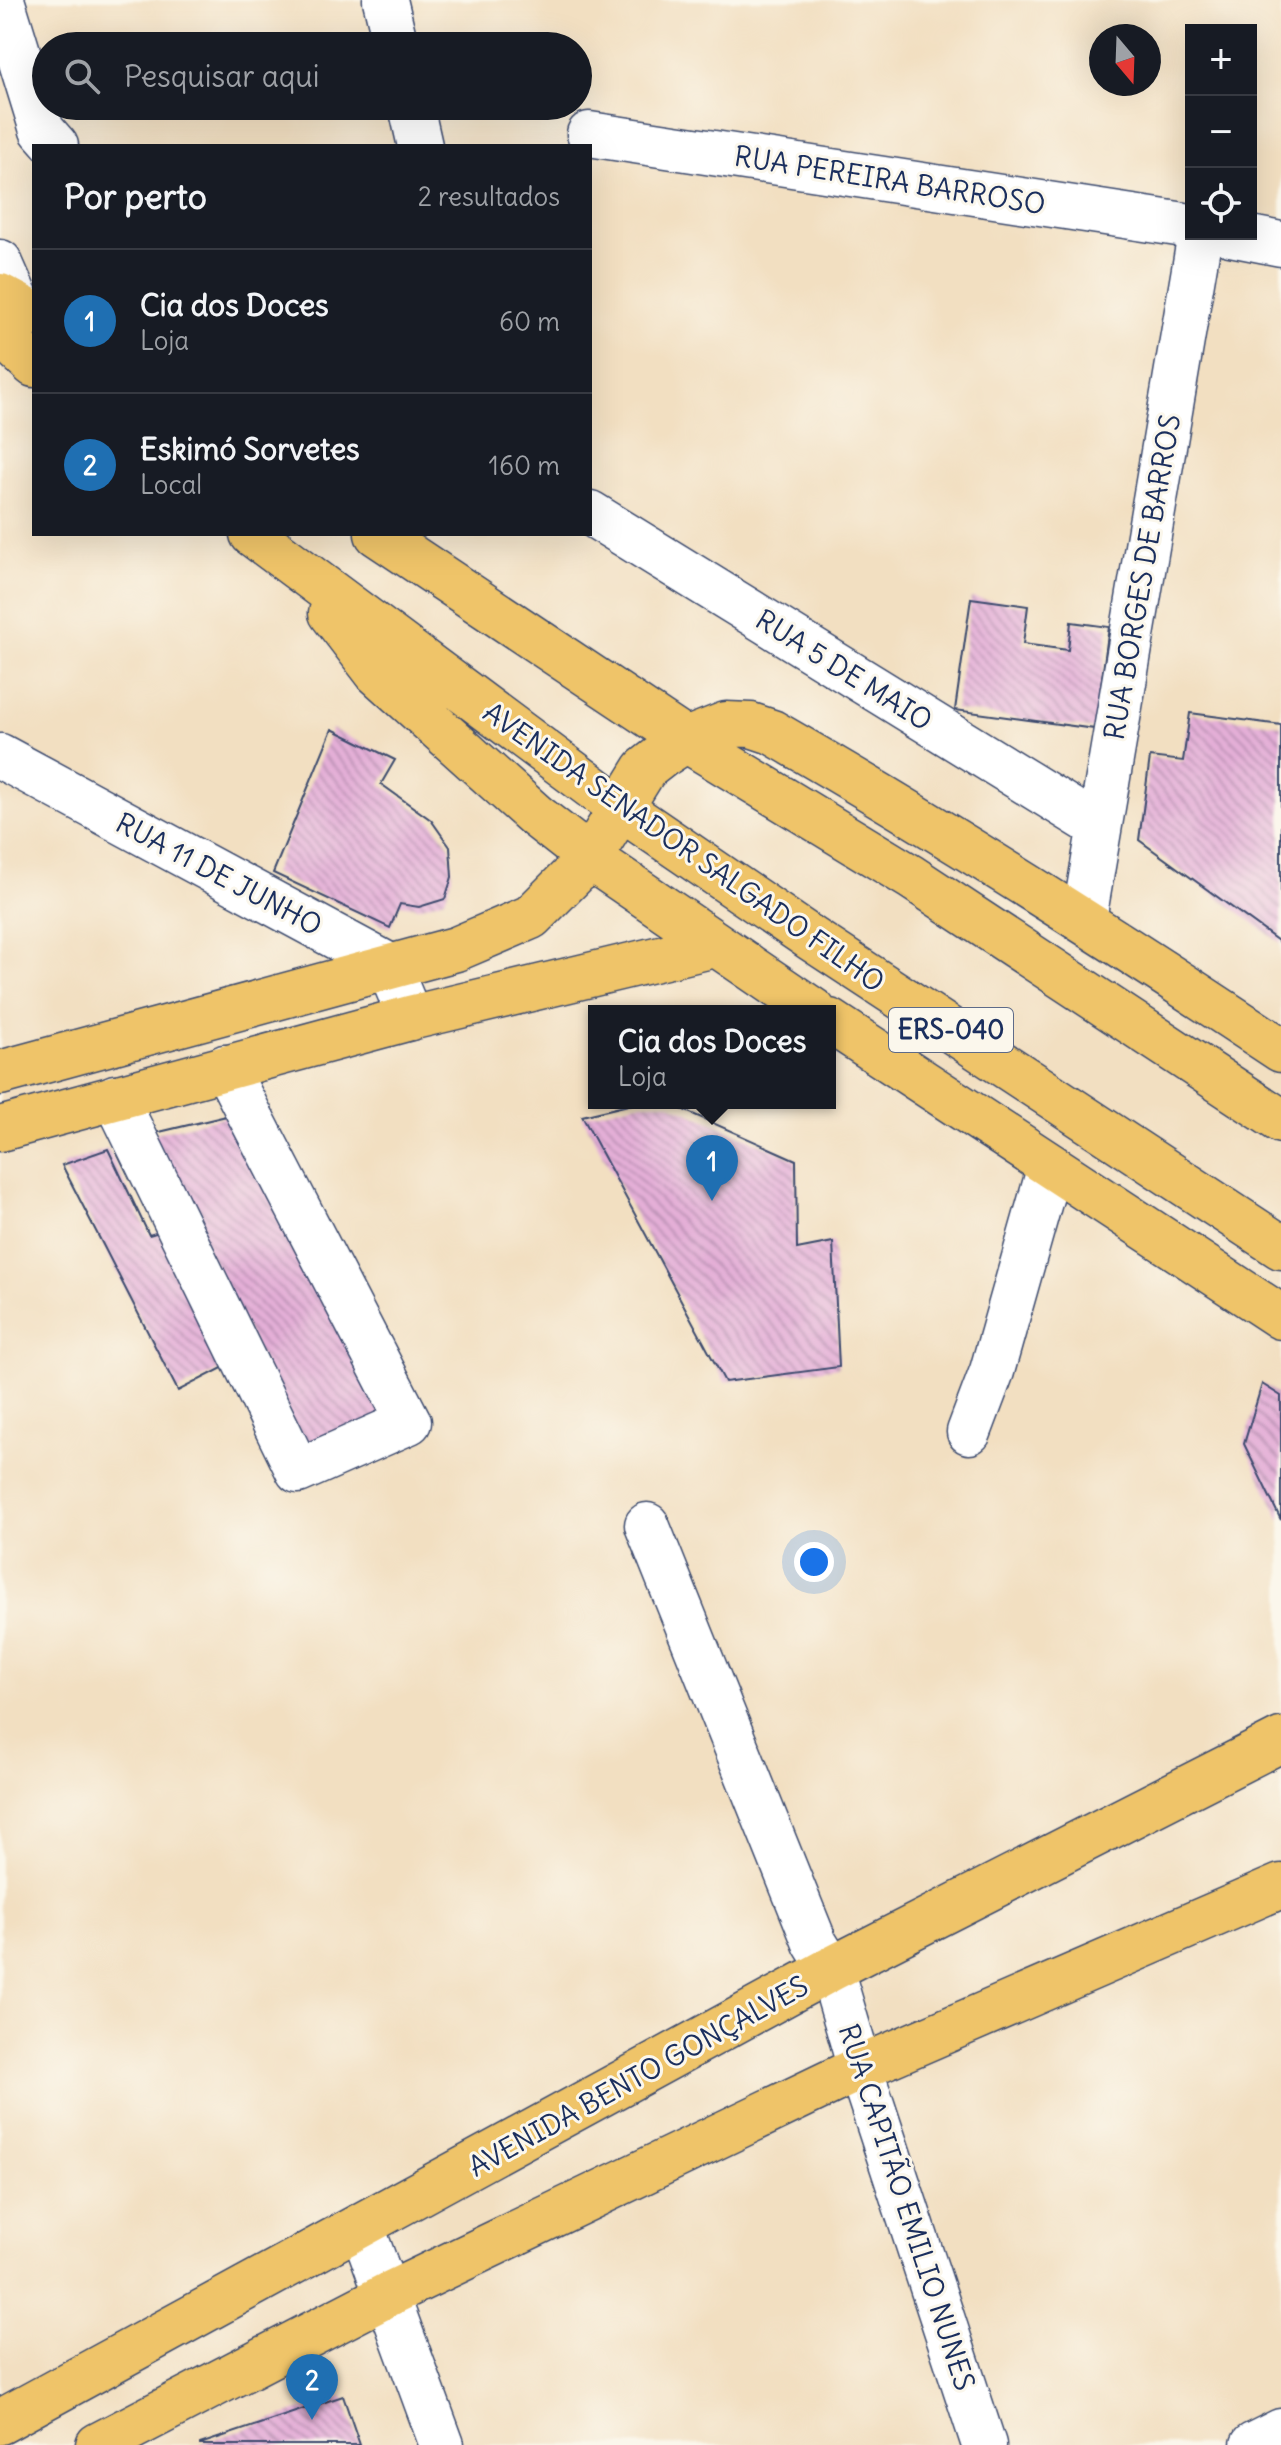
<!DOCTYPE html>
<html lang="pt">
<meta charset="utf-8">
<style>
body{margin:0;font-family:Delius,sans-serif;background:#20242c;color:#f1f3f6}
.controls{position:absolute;right:24px;top:24px;display:grid;overflow:hidden;border-radius:0px;box-shadow:0 8px 32px #0002}
.controls button{width:72px;height:72px;display:grid;place-items:center;padding:0;border:0;border-bottom:2px solid #363941;background:#171b24;color:#f1f3f6;font:40px sans-serif}
.compass{position:absolute;left:1089px;top:24px;width:72px;height:72px;border-radius:50%;background:#171b24;box-shadow:0 8px 32px #0002;rotate:161deg}
.you{position:absolute;left:814px;top:1562px;width:28px;height:28px;margin:-20px;border:6px solid #fff;border-radius:50%;background:#1a73e8;box-shadow:0 0 0 12px #1a73e833}
.badge{display:grid;place-items:center;width:52px;height:52px;border-radius:50%;background:#1f6fb2;color:#fff;font-size:26px;font-weight:700}
.pin{position:absolute;translate:-50% -66px;filter:drop-shadow(0 2px 4px #0008)}
.pin::after{content:'';position:absolute;top:42px;width:28px;height:24px;background:inherit;clip-path:polygon(0 0,100% 0,50% 100%)}
.popup{position:absolute;left:588px;top:1005px;width:248px;height:104px;box-sizing:border-box;display:grid;place-content:center;border-radius:0px;background:#171b24;filter:drop-shadow(0 2px 6px #0005);font-size:26px;white-space:nowrap;color:#9ea1a6}
.popup b{font-size:30px;color:#f1f3f6}
.popup::after{content:'';position:absolute;left:50%;top:100%;margin-left:-16px;border:16px solid transparent;border-top-color:#171b24}
.list{margin:0;padding:0;list-style:none}
h2{display:flex;justify-content:space-between;align-items:center;height:104px;margin:0;padding:0 32px;font-size:34px}
h2 small{font-size:26px;font-weight:400;color:#9ea1a6}
.list li{display:grid;grid-template-columns:52px 1fr auto;gap:24px;align-items:center;box-sizing:border-box;height:144px;padding:0 32px;border-top:2px solid #363941}
.list b{display:block;font-size:30px;white-space:nowrap}
.list p{margin:0;font-size:26px;white-space:nowrap;color:#9ea1a6}
.list em{font-size:26px;font-style:normal;color:#9ea1a6}
.icon{flex:none;width:44px;height:44px;fill:none;stroke:currentColor;stroke-width:2;stroke-linecap:round;stroke-linejoin:round}
.map{position:relative;flex:none;width:1281px;height:2445px;overflow:hidden}
.search{position:absolute;background:#171b24;box-shadow:0 8px 32px #0002;left:32px;top:32px;width:560px;height:88px;display:flex;align-items:center;gap:20px;box-sizing:border-box;padding:0 28px;border-radius:44px;color:#9ea1a6;font-size:30px}
.panel{position:absolute;background:#171b24;box-shadow:0 8px 32px #0002;left:32px;top:144px;width:560px;height:392px;border-radius:0px}
.map>svg:first-child{display:block}
</style>
<div class="map">
<svg width="1281" height="2445" viewBox="0 0 1281 2445">
<defs>
<pattern id="building-back-hatch" width="6" height="6" patternUnits="userSpaceOnUse" patternTransform="scale(2)"><rect width="6" height="6" fill="#e4afd7"/><path d="M-1 5l2 2M0 0l6 6M5-1l2 2" fill="none" stroke="#b88fb2"/></pattern>
</defs>
<rect width="100%" height="100%" fill="#fbf7ec"/>
<filter id="ink" filterUnits="userSpaceOnUse"><feTurbulence type="fractalNoise" baseFrequency=".0125" numOctaves="2"/><feDisplacementMap in="SourceGraphic" scale="16" xChannelSelector="R" yChannelSelector="G"/><feConvolveMatrix kernelMatrix="1 2 1 2 8 2 1 2 1" color-interpolation-filters="sRGB"/></filter>
<filter id="wash" filterUnits="userSpaceOnUse"><feTurbulence type="fractalNoise" baseFrequency=".006" numOctaves="4" result="noise"/><feDisplacementMap in="SourceGraphic" scale="32" xChannelSelector="R" yChannelSelector="G"/><feGaussianBlur stdDeviation="1.8" result="paint"/><feColorMatrix in="noise" values="0 0 0 0 0 0 0 0 0 0 0 0 0 0 0 0 0 1.4 0 .05"/><feComposite in="paint" operator="in"/></filter>
<g filter="url(#wash)">
<rect width="100%" height="100%" fill="#f2dfc1"/>
<g id="blocks">
<path fill="url(#building-back-hatch)" d="M971,598L1028,606L1023,644L1068,650L1071,622L1109,627L1095,729L955,710Z
M1190,713L1281,725V943L1139,840L1150,757L1183,761Z
M332,729L395,760L381,784L431,820L450,847L452,877L445,899L419,907L400,904L390,928L273,873Z
M637,1103H668L796,1160L797,1249L833,1242L839,1367L725,1382L582,1116Z
M235,1114L392,1415L310,1457L151,1134Z
M108,1149L149,1235L169,1229L234,1362L178,1391L62,1165Z
M1262,1384L1281,1396V1520L1244,1444Z
M343,2396L360,2445H200V2444Z"/>
</g>
</g>
<g filter="url(#ink)">
<use href="#blocks" fill-opacity="0" stroke="#3b496d" stroke-width="2"/>
<g fill="none" stroke-linecap="round" stroke-linejoin="round">
<g stroke="#3b496d" stroke-width="47">
<path id="minor" d="M2,0L42,130L56,146
M385,0L396,46
M411,106L420,146
M589,134L1191,226
M1230,234L1281,244
M0,262L19,305
M590,513L1099,827
M0,756L388,965L410,1018
M1084,919L1200,234
M115,1097L298,1471L409,1422L225,1067
M969,1432L992,1371L1050,1166
M647,1525L815,1943L831,1969L860,2068L984,2445
M362,2227L442,2445
M1253,2445L1281,2431"/>
</g>
<g stroke="#3b496d" stroke-width="47">
<path id="major" d="M0,296L34,314
M0,333L34,365
M252,534L623,810L812,939L1281,1247
M377,534L686,740L911,877L1281,1121
M331,613L377,673L535,815L590,858L814,1011
M830,1021L1281,1317
M0,1073L456,949L531,917L590,858L645,769L663,755L686,740L726,724L751,725L772,732C946,832 1114,939 1281,1050
M0,1129L410,1018L715,945
M0,2422L831,1969L1281,1740
M98,2445L389,2294L860,2068L1281,1886"/>
</g>
<use href="#minor" stroke="#fff" stroke-width="44"/>
<use href="#major" stroke="#efc469" stroke-width="44"/>
</g>
</g>
<g text-anchor="middle" stroke-width="6" stroke-linejoin="round" paint-order="stroke">
<rect fill="#fbf7ec" stroke="#5e6b89" stroke-width="2" x="889" y="1008" width="124" height="44" rx="6"/>
<g font-size="26" font-weight="bold" fill="#1b2f5e">
<text x="951" y="1039">ERS-040</text>
</g>
<g font-size="28" fill="#1b2f5e" stroke="#fbf7ec">
<text transform="translate(890 180) rotate(9)" y="10">RUA PEREIRA BARROSO</text>
<text transform="translate(1142 577) rotate(-80)" y="10">RUA BORGES DE BARROS</text>
<text transform="translate(844 670) rotate(32)" y="10">RUA 5 DE MAIO</text>
<text transform="translate(684 847) rotate(35)" y="10">AVENIDA SENADOR SALGADO FILHO</text>
<text transform="translate(219 874) rotate(28)" y="10">RUA 11 DE JUNHO</text>
<text transform="translate(638 2076) rotate(-29)" y="10">AVENIDA BENTO GONÇALVES</text>
<text transform="translate(907 2207) rotate(72)" y="10">RUA CAPITÃO EMILIO NUNES</text>
</g>
</g>
</svg>
<div class="controls">
<button>+</button>
<button>−</button>
<button><svg class="icon" aria-label="locate" viewBox="0 0 24 24"><circle cx="12" cy="12" r="6"/><path d="M12 2v4M12 18v4M2 12h4M18 12h4"/></svg></button>
</div>
<svg class="compass" viewBox="-18 -18 36 36"><path d="M0-13l5 13h-10z" fill="#e53935"/><path d="M0 13l5-13h-10z" fill="#9ea1a6"/></svg>
<div class="you"></div>
<div class="pin badge" style="left:712px;top:1201px">1</div>
<div class="popup"><b>Cia dos Doces</b>Loja</div>
<div class="pin badge" style="left:312px;top:2420px">2</div>
<div class="search"><svg class="icon" aria-label="search" viewBox="0 0 24 24"><circle cx="10" cy="10" r="6"/><path d="M15 15l6 6"/></svg>Pesquisar aqui</div>
<section class="panel">
<h2>Por perto<small>2 resultados</small></h2>
<ul class="list">
<li><span class="badge">1</span><div><b>Cia dos Doces</b><p>Loja</p></div><em>60 m</em></li>
<li><span class="badge">2</span><div><b>Eskimó Sorvetes</b><p>Local</p></div><em>160 m</em></li>
</ul>
</section>
</div>
